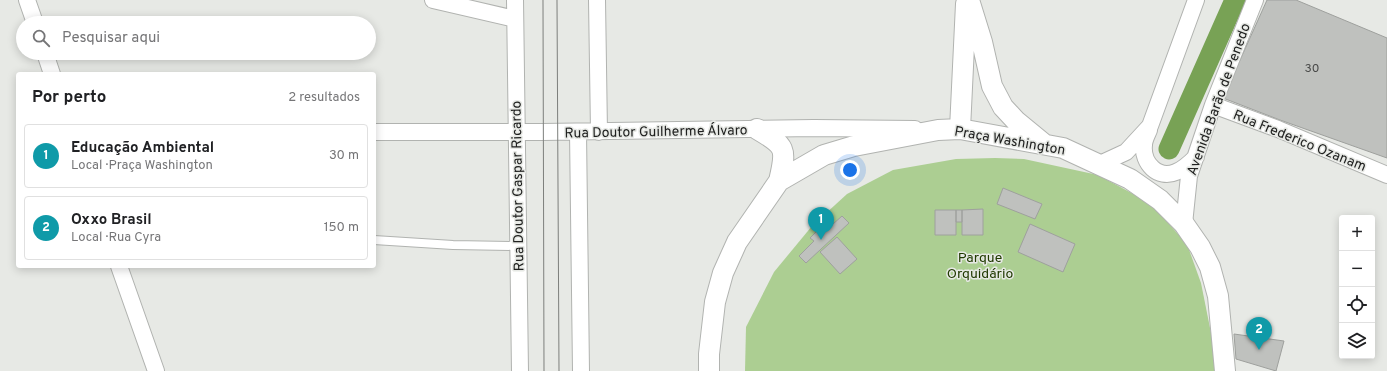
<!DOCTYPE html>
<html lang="pt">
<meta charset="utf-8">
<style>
body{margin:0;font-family:Overpass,sans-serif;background:#f2f2f2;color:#202124}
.controls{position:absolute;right:12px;bottom:12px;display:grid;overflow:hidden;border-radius:4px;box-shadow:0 2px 10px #0003}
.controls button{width:36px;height:36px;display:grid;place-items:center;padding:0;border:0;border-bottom:1px solid #e0e0e0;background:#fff;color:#202124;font:20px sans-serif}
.you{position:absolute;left:850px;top:170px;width:14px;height:14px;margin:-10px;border:3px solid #fff;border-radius:50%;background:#1a73e8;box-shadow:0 0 0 6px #1a73e833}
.badge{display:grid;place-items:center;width:26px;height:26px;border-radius:50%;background:#7f33a5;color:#fff;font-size:13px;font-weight:700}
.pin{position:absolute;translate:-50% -33px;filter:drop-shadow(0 1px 2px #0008)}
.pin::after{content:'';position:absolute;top:21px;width:14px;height:12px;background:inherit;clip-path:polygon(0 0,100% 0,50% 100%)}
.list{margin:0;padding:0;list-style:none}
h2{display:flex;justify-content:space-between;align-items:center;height:52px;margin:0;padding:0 16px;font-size:17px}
h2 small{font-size:13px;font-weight:400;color:#757577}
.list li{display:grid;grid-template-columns:26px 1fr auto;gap:12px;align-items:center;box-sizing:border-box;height:64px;margin:0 8px 8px;padding:0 8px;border:1px solid #e0e0e0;border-radius:4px}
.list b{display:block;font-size:15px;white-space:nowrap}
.list p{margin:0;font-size:13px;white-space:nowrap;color:#757577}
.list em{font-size:13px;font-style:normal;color:#757577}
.icon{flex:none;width:22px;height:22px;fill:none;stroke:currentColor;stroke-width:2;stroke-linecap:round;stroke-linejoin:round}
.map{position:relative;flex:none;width:1387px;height:371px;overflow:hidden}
.search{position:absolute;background:#fff;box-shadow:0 2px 10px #0003;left:16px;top:16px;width:360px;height:44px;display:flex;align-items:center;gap:10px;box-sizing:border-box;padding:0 14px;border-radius:22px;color:#757577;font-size:15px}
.panel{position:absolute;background:#fff;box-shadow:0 2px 10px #0003;left:16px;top:72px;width:360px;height:196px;border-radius:4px}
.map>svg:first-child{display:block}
</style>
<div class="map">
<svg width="1387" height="371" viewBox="0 0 1387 371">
<rect width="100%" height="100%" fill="#e7e9e5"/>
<path fill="#acce92" d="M995,158L1024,159L1098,175L1150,203L1187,244L1201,283L1212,338L1215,371H745L746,327L774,272L812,226L847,194L893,170L956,159Z"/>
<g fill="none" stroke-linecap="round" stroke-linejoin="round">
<path stroke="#78a255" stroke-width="21" d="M1169,149L1235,0"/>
</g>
<path fill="#bfc1be" stroke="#9ea09d" d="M1267,0H1296L1387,38V158L1280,120L1223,98Z
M1003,188L1042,204L1035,219L997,204Z
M983,209V235H962V210Z
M935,210H956V235H935Z
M956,210H962V222H956Z
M842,216L849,223L806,263L799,256L814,241L810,238L820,228L824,232Z
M1030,224L1075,244L1063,272L1018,252Z
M837,237L857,259L840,274L820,252Z
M1234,334L1284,341L1276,371L1236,359Z"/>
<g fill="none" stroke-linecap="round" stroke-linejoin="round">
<g stroke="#b1b3b0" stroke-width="10">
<path id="service" d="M374,240L453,245L518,246"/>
</g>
<g stroke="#b1b3b0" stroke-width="18">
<path id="minor" d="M27,0L35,23
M433,0L515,19
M515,0L520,371
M597,0L599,132
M45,53L52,74
M1213,105L1278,129L1387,175
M1149,130C1147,135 1144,140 1144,145C1142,163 1158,180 1176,172C1184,169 1190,163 1196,157
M374,132H542L814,128L915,129
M578,132L581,371
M1100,164L1126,152L1150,126L1196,0
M1184,224L1189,176L1213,105L1255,0
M119,266L156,371"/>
</g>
<g stroke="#b1b3b0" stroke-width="22">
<path id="tertiary" d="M969,0L982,42L992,86L1003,107L1016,121L1044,144
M757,129C786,146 787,148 779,181
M960,129L966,4
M709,371V354L715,302L723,273L737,242L779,181L824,155L854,146L938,130L960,129L1063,148L1130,179L1160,200L1184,224L1200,247L1210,267L1218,296L1225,371"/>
</g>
<use href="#service" stroke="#fff" stroke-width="8"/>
<use href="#minor" stroke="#fff" stroke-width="16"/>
<use href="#tertiary" stroke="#fff" stroke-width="20"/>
<path stroke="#7d7f7c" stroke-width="1" d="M543,0L544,371
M557,0L559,371"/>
</g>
<g text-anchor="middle" stroke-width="3" stroke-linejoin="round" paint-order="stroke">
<g font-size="12" fill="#484948">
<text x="1312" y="72">30</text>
</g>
<g font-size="14" fill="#202120" stroke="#e7e9e5">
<text transform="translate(1218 99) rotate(-70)" y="5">Avenida Barão de Penedo</text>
<text transform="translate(656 131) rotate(-1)" y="5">Rua Doutor Guilherme Álvaro</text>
<text transform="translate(1010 140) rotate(10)" y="5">Praça Washington</text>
<text transform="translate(1300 140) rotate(22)" y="5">Rua Frederico Ozanam</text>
<text transform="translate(517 186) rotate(-91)" y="5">Rua Doutor Gaspar Ricardo</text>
</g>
<g font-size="14" fill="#203a00" stroke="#e7e9e5">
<text x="980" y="262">Parque<tspan x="980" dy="16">Orquidário</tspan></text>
</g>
</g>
</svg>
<div class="controls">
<button>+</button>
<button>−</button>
<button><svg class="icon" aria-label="locate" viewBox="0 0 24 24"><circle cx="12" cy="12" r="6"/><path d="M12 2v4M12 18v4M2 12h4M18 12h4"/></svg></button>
<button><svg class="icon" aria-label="layers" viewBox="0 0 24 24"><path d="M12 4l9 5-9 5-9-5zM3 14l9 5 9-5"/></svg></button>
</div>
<div class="you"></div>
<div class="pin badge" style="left:821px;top:240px;background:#0f9aa8">1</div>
<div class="pin badge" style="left:1259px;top:350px;background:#0f9aa8">2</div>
<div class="search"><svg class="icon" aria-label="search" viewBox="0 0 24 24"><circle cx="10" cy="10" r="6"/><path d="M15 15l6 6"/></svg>Pesquisar aqui</div>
<section class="panel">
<h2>Por perto<small>2 resultados</small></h2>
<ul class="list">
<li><span class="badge" style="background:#0f9aa8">1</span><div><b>Educação Ambiental</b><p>Local · Praça Washington</p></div><em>30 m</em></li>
<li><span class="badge" style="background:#0f9aa8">2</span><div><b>Oxxo Brasil</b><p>Local · Rua Cyra</p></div><em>150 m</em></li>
</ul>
</section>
</div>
